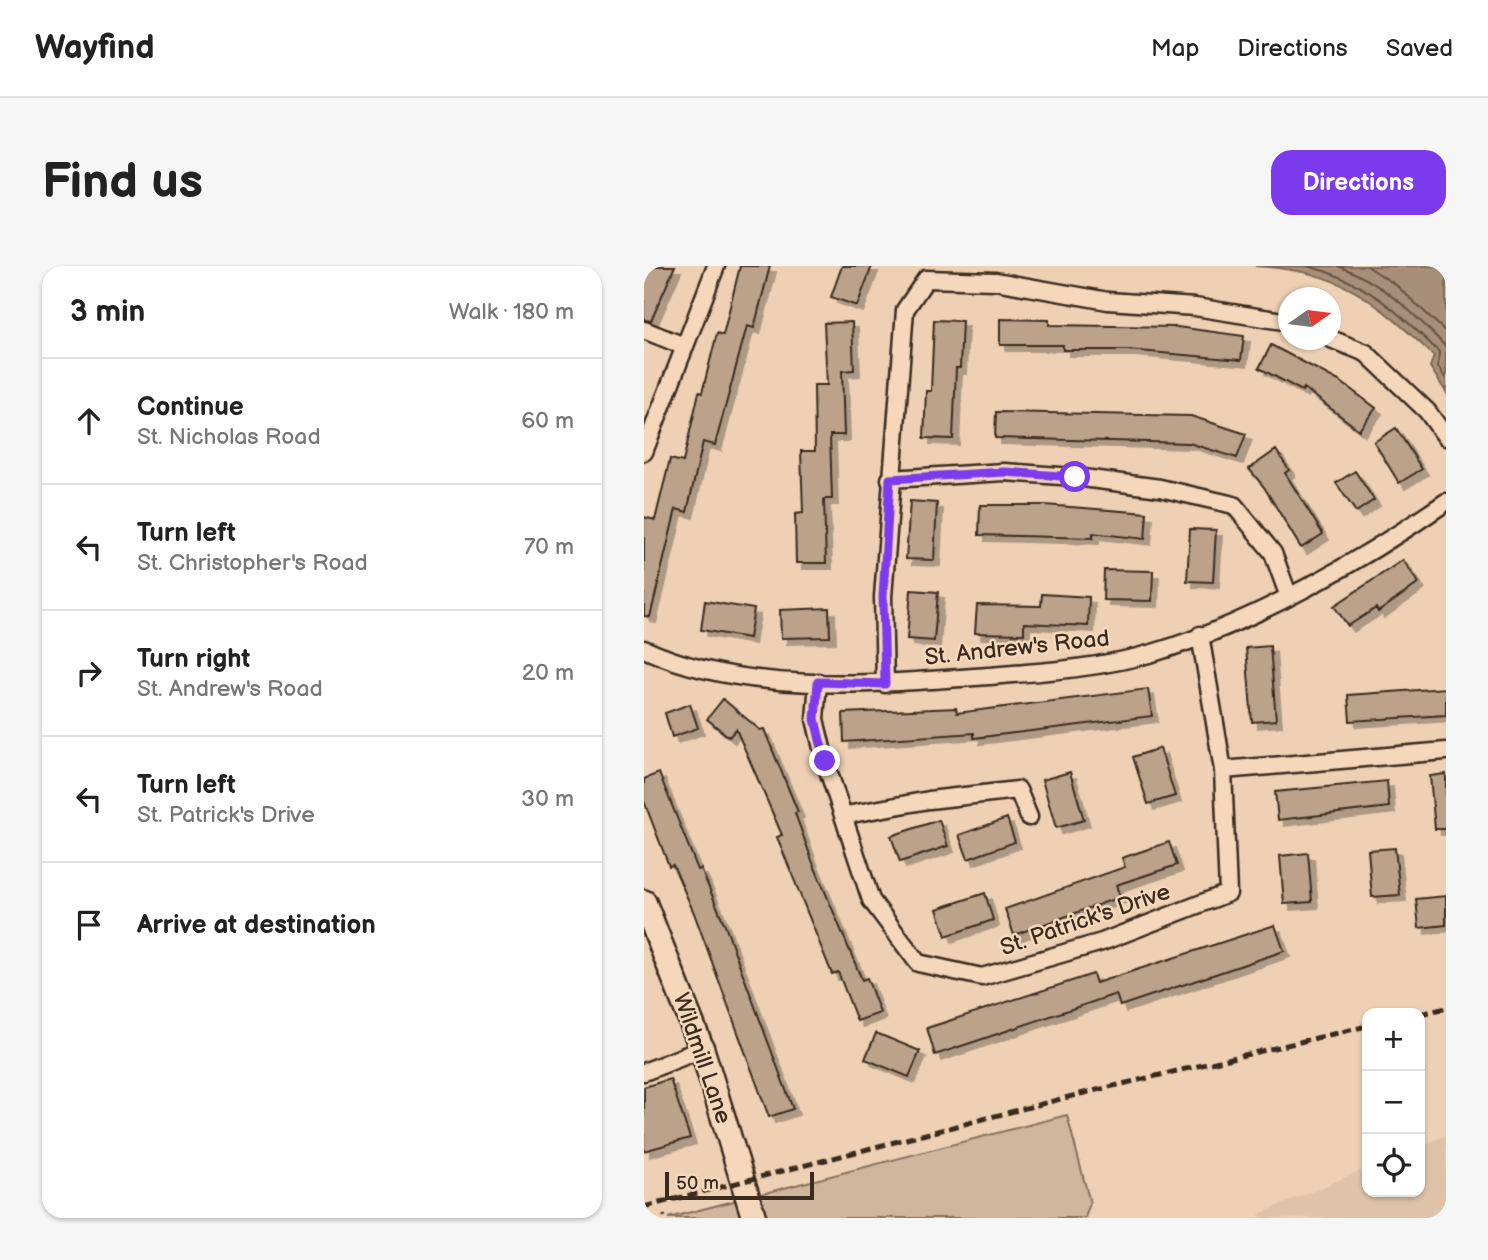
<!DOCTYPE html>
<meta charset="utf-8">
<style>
body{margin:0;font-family:"Balsamiq Sans",sans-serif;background:#f6f6f6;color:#222}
.controls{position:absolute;right:21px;bottom:21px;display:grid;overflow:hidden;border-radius:14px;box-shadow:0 2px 5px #0004}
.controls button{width:63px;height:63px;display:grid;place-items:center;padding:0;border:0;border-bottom:2px solid #e0e0e0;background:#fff;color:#222;font:35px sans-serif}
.compass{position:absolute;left:634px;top:21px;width:63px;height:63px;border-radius:50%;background:#fff;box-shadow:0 2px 5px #0004;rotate:76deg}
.scale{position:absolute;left:21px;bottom:18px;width:149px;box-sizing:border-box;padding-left:7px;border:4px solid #3b2a1e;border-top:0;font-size:19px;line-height:24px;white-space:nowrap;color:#3b2a1e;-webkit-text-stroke:5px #f5d8bb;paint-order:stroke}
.stop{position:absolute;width:21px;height:21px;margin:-16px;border:5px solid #7c3aed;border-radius:50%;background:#fff}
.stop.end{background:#7c3aed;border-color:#fff;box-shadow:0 2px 7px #0008}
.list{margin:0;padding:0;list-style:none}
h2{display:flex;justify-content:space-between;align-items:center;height:91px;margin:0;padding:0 28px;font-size:30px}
h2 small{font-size:23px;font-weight:400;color:#767676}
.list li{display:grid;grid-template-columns:46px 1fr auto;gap:21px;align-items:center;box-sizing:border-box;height:126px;padding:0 28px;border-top:2px solid #e0e0e0}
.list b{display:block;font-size:26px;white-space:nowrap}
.list p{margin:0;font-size:23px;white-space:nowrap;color:#767676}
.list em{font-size:23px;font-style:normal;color:#767676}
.icon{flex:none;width:38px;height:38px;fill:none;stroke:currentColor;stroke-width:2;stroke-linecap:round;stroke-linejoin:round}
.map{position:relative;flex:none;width:802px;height:952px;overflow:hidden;border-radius:21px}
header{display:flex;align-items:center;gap:42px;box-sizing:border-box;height:98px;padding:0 35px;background:#fff;border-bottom:2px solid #e0e0e0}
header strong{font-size:33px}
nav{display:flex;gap:38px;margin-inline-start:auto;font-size:24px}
.intro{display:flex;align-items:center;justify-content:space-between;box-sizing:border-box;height:168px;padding:0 42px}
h1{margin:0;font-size:49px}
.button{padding:18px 32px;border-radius:21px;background:#7c3aed;color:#fff;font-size:24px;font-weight:700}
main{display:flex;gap:42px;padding:0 42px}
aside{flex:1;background:#fff;border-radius:21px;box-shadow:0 2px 5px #0004}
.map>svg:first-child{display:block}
</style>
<header>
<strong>Wayfind</strong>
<nav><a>Map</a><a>Directions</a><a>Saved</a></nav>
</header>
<div class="intro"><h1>Find us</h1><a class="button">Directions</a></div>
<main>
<aside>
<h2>3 min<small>Walk · 180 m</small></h2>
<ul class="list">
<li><svg class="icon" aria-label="ahead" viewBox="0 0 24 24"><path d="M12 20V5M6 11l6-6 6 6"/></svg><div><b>Continue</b><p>St. Nicholas Road</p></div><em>60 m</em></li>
<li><svg class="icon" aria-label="left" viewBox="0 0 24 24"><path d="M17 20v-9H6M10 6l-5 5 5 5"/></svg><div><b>Turn left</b><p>St. Christopher's Road</p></div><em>70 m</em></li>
<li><svg class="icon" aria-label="right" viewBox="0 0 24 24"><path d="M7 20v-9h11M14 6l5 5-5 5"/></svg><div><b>Turn right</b><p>St. Andrew's Road</p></div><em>20 m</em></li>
<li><svg class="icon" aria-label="left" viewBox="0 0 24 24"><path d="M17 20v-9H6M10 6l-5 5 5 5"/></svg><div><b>Turn left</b><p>St. Patrick's Drive</p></div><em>30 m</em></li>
<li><svg class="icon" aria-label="arrive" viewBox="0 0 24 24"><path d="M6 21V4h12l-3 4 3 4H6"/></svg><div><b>Arrive at destination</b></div></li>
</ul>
</aside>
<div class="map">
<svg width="802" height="952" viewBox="0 0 802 952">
<defs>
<filter id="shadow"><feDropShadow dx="6" dy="6" stdDeviation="0" flood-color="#0004"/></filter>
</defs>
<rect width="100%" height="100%" fill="#eed1b5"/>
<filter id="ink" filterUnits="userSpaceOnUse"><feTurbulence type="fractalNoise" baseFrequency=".0143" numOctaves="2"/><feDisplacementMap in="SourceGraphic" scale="14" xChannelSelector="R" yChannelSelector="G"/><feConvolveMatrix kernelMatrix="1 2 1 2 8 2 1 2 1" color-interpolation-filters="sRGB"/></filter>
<g filter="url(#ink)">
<path fill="#dfc3a8" d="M802,869V952H617L615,948L723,902V926H776V880Z"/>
<path fill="#d0b69c" stroke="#86705d" stroke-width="2" d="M423,849L446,937L441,952H24Z"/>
<path fill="#a78f79" stroke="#7c6755" stroke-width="2" d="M611,0H802V126L786,101L790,90C729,33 699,5 611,0Z"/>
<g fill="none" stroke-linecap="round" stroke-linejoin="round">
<path stroke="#665242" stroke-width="2" d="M663,0C722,15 752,44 795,86L794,101L802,113
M694,0C738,16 770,47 802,81
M723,0L752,19L802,66"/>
</g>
<path fill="#bca28b" stroke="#3b2a1e" stroke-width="2" filter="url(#shadow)" d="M0,0H31L7,55L0,54Z
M96,0H126L110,62L103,60L71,179L59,176L43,246L32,243L6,351L0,350V251L11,254L26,193L39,196L55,126L58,127L73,67L79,69Z
M198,0H228L213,40L187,31Z
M356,53L405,54V59L533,61L600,70L597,94L484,84H419V79H356Z
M290,54L318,55L316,102H312L309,173L280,172L282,125H287Z
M208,56L210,104L198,105L200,169H186L188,233H180L182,297H152L151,248L159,247L157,185H171L170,119H183L180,57Z
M627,79L697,116L732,142L715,164L660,122L658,125L615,102Z
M352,146L547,150L602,168L593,192L545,177L351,172Z
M752,162L778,203L755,217L730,176Z
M632,184L645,204L641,207L679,268L657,282L620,221L605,203Z
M711,205L730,234L712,246L692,217Z
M266,235L293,237L290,294L262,293Z
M336,239H401L503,247L501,273L449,267V272L335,269Z
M546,263L572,264L569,316L543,315Z
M759,294L775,317L734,346L732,342L704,360L690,340Z
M460,304L509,305L508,335L459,334Z
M267,324L294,326L290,375L263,373Z
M398,328L445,331L444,360L380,357V368L331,367L333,339L397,340Z
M61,335L110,343L105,372L57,364Z
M185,342L186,371L137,372L136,344Z
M626,380L632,454L608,456L602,382Z
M802,422V449L706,455L704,429Z
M504,423L508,450L330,472V467L200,476L199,447L312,442L313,447Z
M79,433L116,464L120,463L154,546L151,547L169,597L218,714L223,712L236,747L213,755L194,706L188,708L133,571L138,569L92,463L85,471L63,453Z
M46,438L54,462L28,471L21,447Z
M516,482L531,530L504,538L489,491Z
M426,506L440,554L412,562L398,514Z
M15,507L54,604L57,603L80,657L149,843L125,851L50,647L29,599L25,600L0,535V513Z
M802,508V563H791L786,510Z
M743,515L745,541L634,554L631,526Z
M363,552L371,576L324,593L315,569Z
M295,554L304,580L256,596L247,570Z
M525,576L533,599L472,619L476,631L370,669L361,643L481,601L478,592Z
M751,582L756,629L728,631L724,584Z
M664,587L668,636L640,638L636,590Z
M341,627L349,654L302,670L293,643Z
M802,630V659L775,662L772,633Z
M631,659L640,685L476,740L472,728L291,789L283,762L449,708L452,717Z
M232,767L276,785L265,811L221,793Z
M26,813L46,872L0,885V821Z"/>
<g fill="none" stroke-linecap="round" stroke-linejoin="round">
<g stroke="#3b2a1e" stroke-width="21">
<path id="street" d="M0,64L40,80
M687,73L722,87L783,145L802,171
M0,186L72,0
M246,213L360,206L431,211L516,222L590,239L629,287L645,331
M0,383C103,430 234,418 344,410C399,406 459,402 512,386C611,356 717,295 802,236
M174,416L171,453L181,495L227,634L274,697L338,711L458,676L584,627L579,504L556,369
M241,418L239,331L261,44L282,13L351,15L464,35L551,41L645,56
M579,504L802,485
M202,549L285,534L374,524L385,551
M0,806L58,783"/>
</g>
<g stroke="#3b2a1e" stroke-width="28">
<path id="secondary" d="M0,636L58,783L110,952"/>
</g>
<path stroke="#3b2a1e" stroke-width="3.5" stroke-dasharray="2 5" stroke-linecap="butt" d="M20,949L21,952"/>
<use href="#street" stroke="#f5d8bb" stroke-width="16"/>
<use href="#secondary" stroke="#f5d8bb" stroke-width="23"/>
<path stroke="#3b2a1e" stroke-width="5" stroke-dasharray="10 5" stroke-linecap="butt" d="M776,748L802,742
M0,941L436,828L723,760"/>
</g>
</g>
<g fill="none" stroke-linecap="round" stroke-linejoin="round" filter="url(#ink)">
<path stroke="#7c3aed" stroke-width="9" d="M181,495L171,453L174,416L241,418L239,331L246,213L360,206L431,211"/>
</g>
<g text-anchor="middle" stroke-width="5" stroke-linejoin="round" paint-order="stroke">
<g font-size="23" fill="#3b2a1e" stroke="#f5d8bb">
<text transform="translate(373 381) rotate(-6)" y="8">St. Andrew's Road</text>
<text transform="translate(441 653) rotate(-19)" y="8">St. Patrick's Drive</text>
<text transform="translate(59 792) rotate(71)" y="8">Wildmill Lane</text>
</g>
</g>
</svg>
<div class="controls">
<button>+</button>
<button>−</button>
<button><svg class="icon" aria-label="locate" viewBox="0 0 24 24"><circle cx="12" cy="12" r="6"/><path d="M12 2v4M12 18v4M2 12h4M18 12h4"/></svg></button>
</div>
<svg class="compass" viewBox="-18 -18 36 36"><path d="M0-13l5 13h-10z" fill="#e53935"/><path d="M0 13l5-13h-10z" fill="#767676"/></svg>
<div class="scale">50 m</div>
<div class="stop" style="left:431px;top:211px"></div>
<div class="stop end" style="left:181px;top:495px"></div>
</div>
</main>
